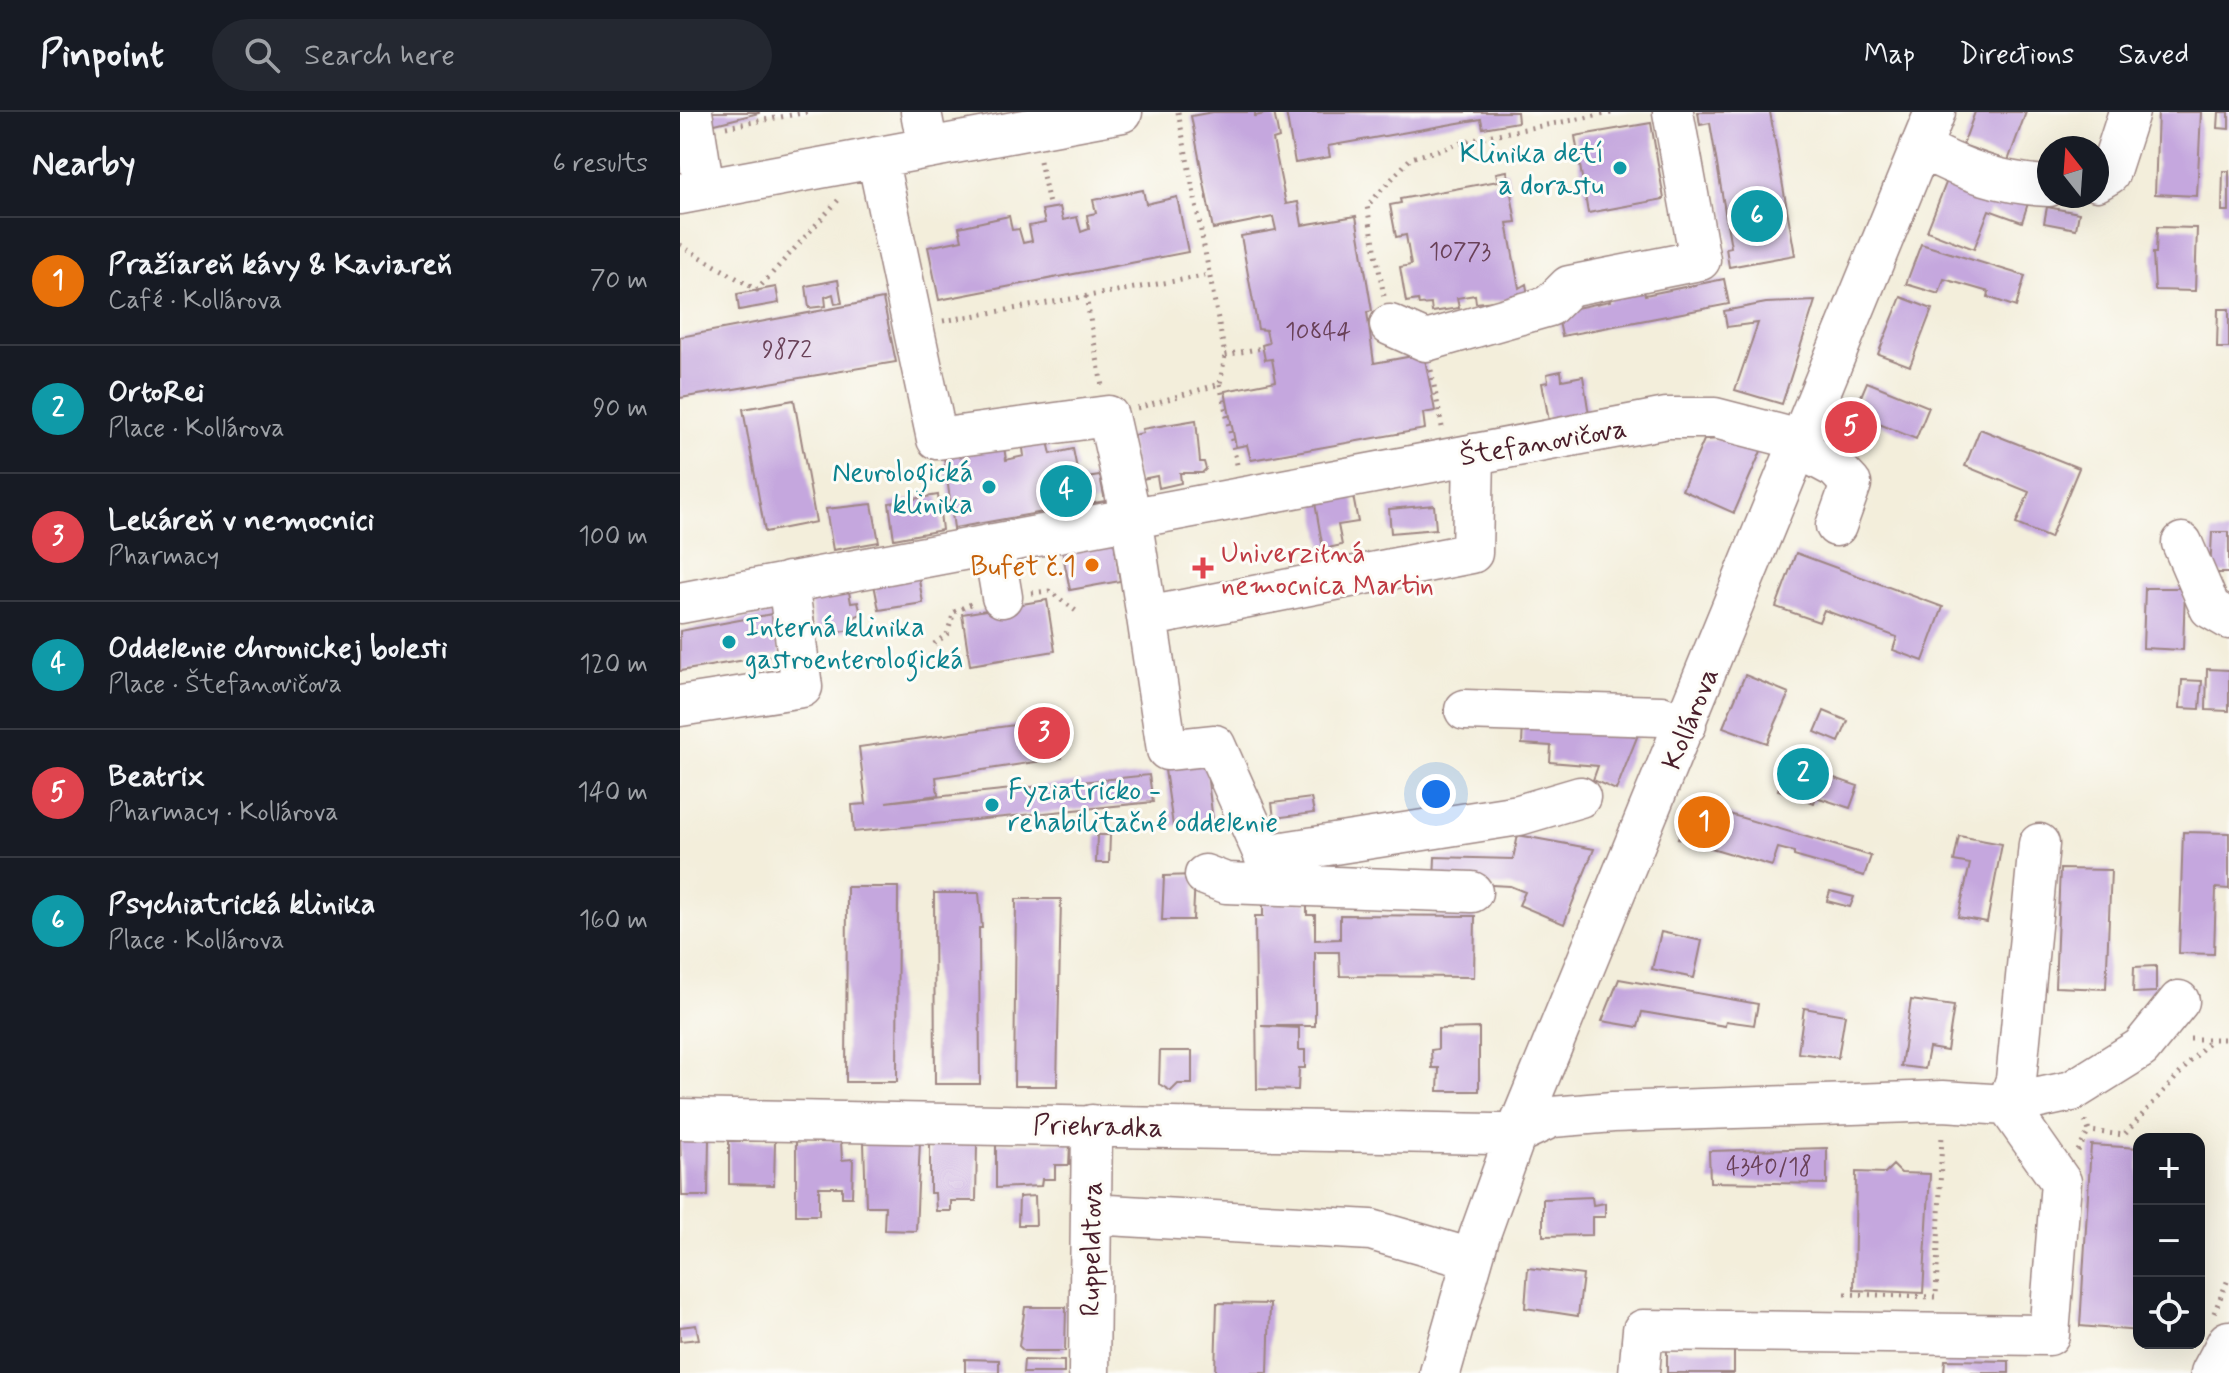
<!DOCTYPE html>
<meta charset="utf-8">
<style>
body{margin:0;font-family:Mynerve,sans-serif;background:#242831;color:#f1f3f6}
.controls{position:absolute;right:24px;bottom:24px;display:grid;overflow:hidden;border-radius:16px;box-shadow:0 8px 32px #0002}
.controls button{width:72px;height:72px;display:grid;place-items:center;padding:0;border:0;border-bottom:2px solid #363941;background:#171b24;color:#f1f3f6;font:40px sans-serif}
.compass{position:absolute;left:1357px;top:24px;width:72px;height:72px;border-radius:50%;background:#171b24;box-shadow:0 8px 32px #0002;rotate:343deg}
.you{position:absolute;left:756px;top:682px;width:28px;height:28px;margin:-20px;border:6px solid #fff;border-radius:50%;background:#1a73e8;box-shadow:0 0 0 12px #1a73e833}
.badge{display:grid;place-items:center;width:52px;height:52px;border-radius:50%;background:#0b8043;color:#fff;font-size:26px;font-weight:700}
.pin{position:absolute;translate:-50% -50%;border:4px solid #fff;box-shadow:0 2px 8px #0006}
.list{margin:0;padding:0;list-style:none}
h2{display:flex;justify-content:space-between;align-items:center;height:104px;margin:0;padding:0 32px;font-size:34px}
h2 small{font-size:26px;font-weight:400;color:#9ea1a6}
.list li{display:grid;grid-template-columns:52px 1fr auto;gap:24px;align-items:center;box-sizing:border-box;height:128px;padding:0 32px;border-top:2px solid #363941}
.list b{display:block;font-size:30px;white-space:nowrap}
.list p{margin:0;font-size:26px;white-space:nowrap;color:#9ea1a6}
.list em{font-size:26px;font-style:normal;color:#9ea1a6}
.icon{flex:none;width:44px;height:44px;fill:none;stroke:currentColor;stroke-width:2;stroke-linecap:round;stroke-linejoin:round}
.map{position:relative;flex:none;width:1549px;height:1261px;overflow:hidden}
header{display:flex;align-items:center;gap:48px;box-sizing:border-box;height:112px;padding:0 40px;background:#171b24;border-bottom:2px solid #363941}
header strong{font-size:38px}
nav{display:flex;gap:44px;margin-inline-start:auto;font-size:28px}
.search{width:560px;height:72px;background:#242831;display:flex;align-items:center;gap:20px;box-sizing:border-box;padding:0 28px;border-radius:44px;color:#9ea1a6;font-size:30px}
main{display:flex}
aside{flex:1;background:#171b24}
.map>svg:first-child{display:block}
</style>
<header>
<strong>Pinpoint</strong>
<div class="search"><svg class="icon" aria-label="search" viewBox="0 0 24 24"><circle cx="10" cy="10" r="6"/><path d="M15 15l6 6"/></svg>Search here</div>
<nav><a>Map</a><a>Directions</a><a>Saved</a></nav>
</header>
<main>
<aside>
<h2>Nearby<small>6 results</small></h2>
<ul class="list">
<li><span class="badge" style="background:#e8710a">1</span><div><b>Pražíareň kávy &amp; Kaviareň</b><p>Café · Kollárova</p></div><em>70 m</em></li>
<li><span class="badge" style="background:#0f9aa8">2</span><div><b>OrtoRei</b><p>Place · Kollárova</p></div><em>90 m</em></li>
<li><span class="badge" style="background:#e0444e">3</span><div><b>Lekáreň v nemocnici</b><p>Pharmacy</p></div><em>100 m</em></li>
<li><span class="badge" style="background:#0f9aa8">4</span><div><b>Oddelenie chronickej bolesti</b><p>Place · Štefanovičova</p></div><em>120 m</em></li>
<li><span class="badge" style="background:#e0444e">5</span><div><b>Beatrix</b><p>Pharmacy · Kollárova</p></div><em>140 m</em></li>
<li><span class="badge" style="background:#0f9aa8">6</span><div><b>Psychiatrická klinika</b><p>Place · Kollárova</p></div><em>160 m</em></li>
</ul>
</aside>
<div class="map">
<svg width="1549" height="1261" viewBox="0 0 1549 1261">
<rect width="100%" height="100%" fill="#fdfcf7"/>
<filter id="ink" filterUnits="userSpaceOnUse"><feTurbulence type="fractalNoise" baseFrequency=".0125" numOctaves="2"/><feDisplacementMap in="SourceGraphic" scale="16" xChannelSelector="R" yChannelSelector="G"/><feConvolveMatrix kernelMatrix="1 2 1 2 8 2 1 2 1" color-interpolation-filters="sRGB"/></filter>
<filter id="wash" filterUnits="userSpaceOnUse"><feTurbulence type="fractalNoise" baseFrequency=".006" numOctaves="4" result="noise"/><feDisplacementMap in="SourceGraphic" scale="32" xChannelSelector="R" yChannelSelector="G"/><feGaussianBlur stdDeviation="1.8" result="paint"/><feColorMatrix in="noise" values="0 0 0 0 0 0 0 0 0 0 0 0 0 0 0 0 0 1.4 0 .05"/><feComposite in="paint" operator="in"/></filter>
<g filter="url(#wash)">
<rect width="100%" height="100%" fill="#f3eedb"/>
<g id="blocks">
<path fill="#c5a7de" d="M25,0H79V1L27,14Z
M533,0H575V4L594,0L599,26L593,28L606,92L618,90L622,113L676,104L692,199L687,200L694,251L744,242L755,299L743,301L745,317L571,348L567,333L556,335L545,279L596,269L592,247L585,248L582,233L589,231L586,218L578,217L561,124L596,118L593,105L533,117L511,4Z
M606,0H837L838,10L803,16L801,7L648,34L650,45L615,51Z
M1018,0H1090L1115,143L1049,155L1046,136L1051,135L1030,11L1020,13Z
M1295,0H1346L1328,49L1283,33Z
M1478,0H1521L1517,84L1475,82Z
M1539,0H1549V17L1538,16Z
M971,11L984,87L908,101L895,24Z
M827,59L836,110L827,111L839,176L846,172L848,183L840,181L841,186L796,191L795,183L777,186L779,196L752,200L751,192L739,193L738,188L726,190L720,155L731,153L726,123L716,125L710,93L721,91L720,87L818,69L816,61Z
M1543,59H1549V99H1542Z
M1270,61L1349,88L1342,110L1309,98L1294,137L1247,119Z
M463,78L466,92L497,85L508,140L259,188L248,135L282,128L279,115L329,104L332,118L339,117L343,131L352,129L349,114L365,111L362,98L380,95L383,108L397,105L401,120L409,117L407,103L416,101L413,88Z
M1367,95L1399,101L1396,117L1364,111Z
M1477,115L1517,116L1515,179L1475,178L1473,141H1476Z
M1241,132L1345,164L1336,195L1308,185L1309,180L1264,167L1259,182L1226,172Z
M1044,167L1049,192L882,224L877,200L930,189L928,179L962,173L965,183Z
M158,168L162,191L155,192L153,182L145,185L146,194L129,196L126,174Z
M96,175L99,191L59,198L57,182Z
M1221,185L1252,197L1230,254L1198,242Z
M203,187L216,250L0,286V225Z
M1135,189L1102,292L1055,278L1078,211L1047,215L1044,199L1086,191Z
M1538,197H1549V236H1537Z
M881,259L882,268L903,264L909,303L869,309L862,271L868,270L867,262Z
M1187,270L1249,295L1236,327L1192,309L1183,328L1165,322Z
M114,288L136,410L85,420L63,297Z
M516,308L520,350H524L526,357L522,361H500L501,371L479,376L477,364L457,368L449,324L463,321L462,317Z
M1300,317L1399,356L1370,426L1336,412L1349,380L1285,354Z
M367,325L371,342L393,337L397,357L391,358L393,368L420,364L425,389L274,416L264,345L324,335L326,348L344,344L342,329Z
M1057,326L1082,337L1054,401L1002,378L1024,328Z
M258,383L262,418L214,427L209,391Z
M673,384L678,410L658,413L662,433L643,437L635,391Z
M192,392L199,430L153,438L146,397Z
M754,393L756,417L711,421L709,397Z
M1532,420H1549V461H1530Z
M434,429L440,469L390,478L382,438Z
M1116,441L1263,495L1243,549L1213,538L1217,525L1144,498L1139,510L1096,495Z
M238,462L243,491L199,498L193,467Z
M168,474L171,491L178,490L181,502L174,505L176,517L137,524L129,481Z
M1465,476H1505L1503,538L1463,536Z
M367,488L375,539L290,553L282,502Z
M92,502L100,542L0,559V519Z
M1527,557L1549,558V599L1526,598Z
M1065,563L1109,581L1087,631L1043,615Z
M1502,568L1522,569L1520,597L1500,596Z
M1144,599L1168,609L1159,630L1135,620Z
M378,607L382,646L256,665L258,683L206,690L469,663L473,690L174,720L172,693L186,692L179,635Z
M843,612L933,617L957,625L936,678L913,668L918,654L870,650L871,634L842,632Z
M525,645L533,709L493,714L484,651Z
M1107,650L1178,674L1170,696L1136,685L1134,691L1098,678Z
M631,686L634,701L594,706L592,691Z
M1012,691L1191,744L1184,764L1114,744V740L1098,736L1092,754L998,726Z
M1503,720L1549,721V777L1536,776L1534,842L1499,841Z
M417,723H430L429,751H416Z
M838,723L914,737L884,812L839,793L845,780L830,774L754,770L755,745L833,747Z
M1279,724L1322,732L1307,810L1278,805L1290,752L1274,749Z
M1380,757L1431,758L1426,877L1375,875Z
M515,763L513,808H482L484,764Z
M167,775H218L217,970H166Z
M1150,779L1174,785L1170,795L1147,789Z
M254,781H299L302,816H299L300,972H255Z
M336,787H381L377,974H334Z
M627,790V803H635V828L660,827V803L795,804L794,865L660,864L659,840H635V914H581L619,916V938H625V956H619L618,978L577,977L575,804H583V791Z
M981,820L1022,829L1014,866L972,857Z
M1476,854V880L1453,881L1454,855Z
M939,867L1078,892L1074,913L1046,909L1045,914L962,900L958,915L922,909Z
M1231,888L1274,894L1267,939L1249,936L1245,957L1221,954Z
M1124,896L1165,903L1158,946L1118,941Z
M799,916V979H758L759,956H752L751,938L758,937V917Z
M480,939H512V972H498L491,979L479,972Z
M0,1026L29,1027L28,1084H2Z
M49,1029H95L94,1073L49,1072Z
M116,1029H161L162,1048L173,1047L172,1085H162V1075H139V1103H116Z
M240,1029L236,1119L204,1118L205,1094H186L184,1030Z
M250,1030L297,1031L296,1089H271V1099H256L255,1081H250Z
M316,1031H390L389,1053H375V1067H362L361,1074L316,1076Z
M1411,1033L1459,1036V1219L1400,1214Z
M1147,1036V1072L1030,1070L1029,1039Z
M1213,1053L1221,1061L1250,1062L1243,1181L1174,1178L1176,1060L1205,1061Z
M355,1084L356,1113H338L339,1085Z
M912,1085L913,1093L925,1091V1105H912V1123L863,1124V1087Z
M848,1156L903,1163L898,1204L845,1196Z
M537,1191L590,1192L588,1261H535Z
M345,1195H386L385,1239H344L339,1234Z
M16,1213L19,1227L0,1229V1215Z
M987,1237L1054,1238V1261H987Z
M285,1247L319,1248V1261H285Z
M344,1248L384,1249V1261H343Z
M1265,1248L1329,1249V1261H1264Z"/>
</g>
</g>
<g filter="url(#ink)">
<use href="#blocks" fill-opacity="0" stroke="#9e8683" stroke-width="2"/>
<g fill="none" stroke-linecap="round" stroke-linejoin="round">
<g stroke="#9e8683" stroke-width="43">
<path id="minor" d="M12,0L24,77
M241,0L248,36
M1240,35C1281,58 1322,72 1369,74
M197,45L257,327L428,304L451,406L467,505
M1417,69L1429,62L1449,0
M0,82L442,0
M710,213L746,229L869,194L889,174L1020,148L993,0
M1117,335L1156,356L1171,372L1156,414
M1502,431L1530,496L1549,507
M313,432L322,485
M0,491L987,306H1035L1120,328
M0,594L122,575L108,470
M785,598L981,604L1006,613
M584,743L839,703L900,685
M525,763L546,771L792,780
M592,771L584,743L535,633L487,638L467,505L792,441L794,342
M1327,993L1336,968L1359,732
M1327,993L1392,979L1461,936L1499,889
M0,1007L814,1022H836L872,1005L933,1000L1263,989L1327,993L1381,1070L1369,1223L963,1218L959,1261
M411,1102L691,1118L792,1147
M409,1261L412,1013
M760,1261L799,1125L836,1022L1255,0"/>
</g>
<g stroke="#9e8683" stroke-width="47">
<path id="major" d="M1533,1261L1549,1231"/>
</g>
<path stroke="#9e8683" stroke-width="5" stroke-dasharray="2 6" stroke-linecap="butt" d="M498,0L545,243L582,236
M46,15L128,0
M360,49L370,97
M0,133L77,178L161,85
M406,184L422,274
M704,184L687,94L731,46L807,24L937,0
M263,209L530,163
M751,258L762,315
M540,272L558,357
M457,296L540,272L545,243
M352,481L369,479L400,502
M254,532L267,522L274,500L291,492
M1510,927H1549
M1405,1009L1409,1019L1444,1023L1531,927
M1398,1039L1409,1019
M1165,1182L1256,1185L1262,1022
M1534,1201L1549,1165"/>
<use href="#minor" stroke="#fff" stroke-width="40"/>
<use href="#major" stroke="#fff" stroke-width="44"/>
</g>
</g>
<g fill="#0f9aa8" stroke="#fdfcf7" stroke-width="3">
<circle cx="940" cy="56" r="8"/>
<circle cx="309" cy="375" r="8"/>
<circle cx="49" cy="530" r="8"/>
<circle cx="312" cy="693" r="8"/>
</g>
<circle fill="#e8710a" stroke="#fdfcf7" stroke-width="3" cx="412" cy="453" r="8"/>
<path fill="#e0444e" stroke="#fdfcf7" stroke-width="3" d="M519 444h8v8h8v8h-8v8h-8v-8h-8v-8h8z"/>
<g text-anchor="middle" stroke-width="6" stroke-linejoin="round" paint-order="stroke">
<g font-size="24" fill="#694158">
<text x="780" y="147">10773</text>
<text x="638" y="227">10844</text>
<text x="107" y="245">9872</text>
<text x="1089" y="1062">4340/18</text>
</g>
<g font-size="28" fill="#0d838f" stroke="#fdfcf7" text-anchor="end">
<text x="924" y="50">Klinika detí<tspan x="924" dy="32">a dorastu</tspan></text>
<text x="293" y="369">Neurologická<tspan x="293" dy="32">klinika</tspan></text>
<text x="65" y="524" text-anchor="start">Interná klinika<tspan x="65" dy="32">gastroenterologická</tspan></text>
<text x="328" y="687" text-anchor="start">Fyziatricko -<tspan x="328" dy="32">rehabilitačné oddelenie</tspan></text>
</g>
<g font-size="28" fill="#4a1f2b" stroke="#fdfcf7">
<text transform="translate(863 329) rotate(-10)" y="10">Štefanovičova</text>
<text transform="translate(1009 606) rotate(-68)" y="10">Kollárova</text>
<text transform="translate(418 1013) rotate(1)" y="10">Priehradka</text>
<text transform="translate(410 1137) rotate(-89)" y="10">Ruppeldtova</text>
</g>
<g font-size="28" fill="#be3a42" stroke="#fdfcf7" text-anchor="start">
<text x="541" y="450">Univerzitná<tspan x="541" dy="32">nemocnica Martin</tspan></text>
</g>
<g font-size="28" fill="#c56008" stroke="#fdfcf7" text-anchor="end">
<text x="396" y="463">Bufet č.1</text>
</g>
</g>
</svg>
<div class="controls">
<button>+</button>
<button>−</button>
<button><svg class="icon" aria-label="locate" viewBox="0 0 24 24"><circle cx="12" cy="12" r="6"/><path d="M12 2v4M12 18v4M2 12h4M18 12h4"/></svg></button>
</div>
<svg class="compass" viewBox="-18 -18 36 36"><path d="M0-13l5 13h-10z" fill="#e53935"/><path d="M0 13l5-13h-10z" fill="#9ea1a6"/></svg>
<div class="you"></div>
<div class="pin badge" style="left:1024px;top:710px;background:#e8710a">1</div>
<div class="pin badge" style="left:1123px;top:662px;background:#0f9aa8">2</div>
<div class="pin badge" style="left:364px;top:621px;background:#e0444e">3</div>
<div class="pin badge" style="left:386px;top:379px;background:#0f9aa8">4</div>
<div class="pin badge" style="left:1171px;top:315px;background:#e0444e">5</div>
<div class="pin badge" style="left:1077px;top:104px;background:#0f9aa8">6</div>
</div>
</main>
